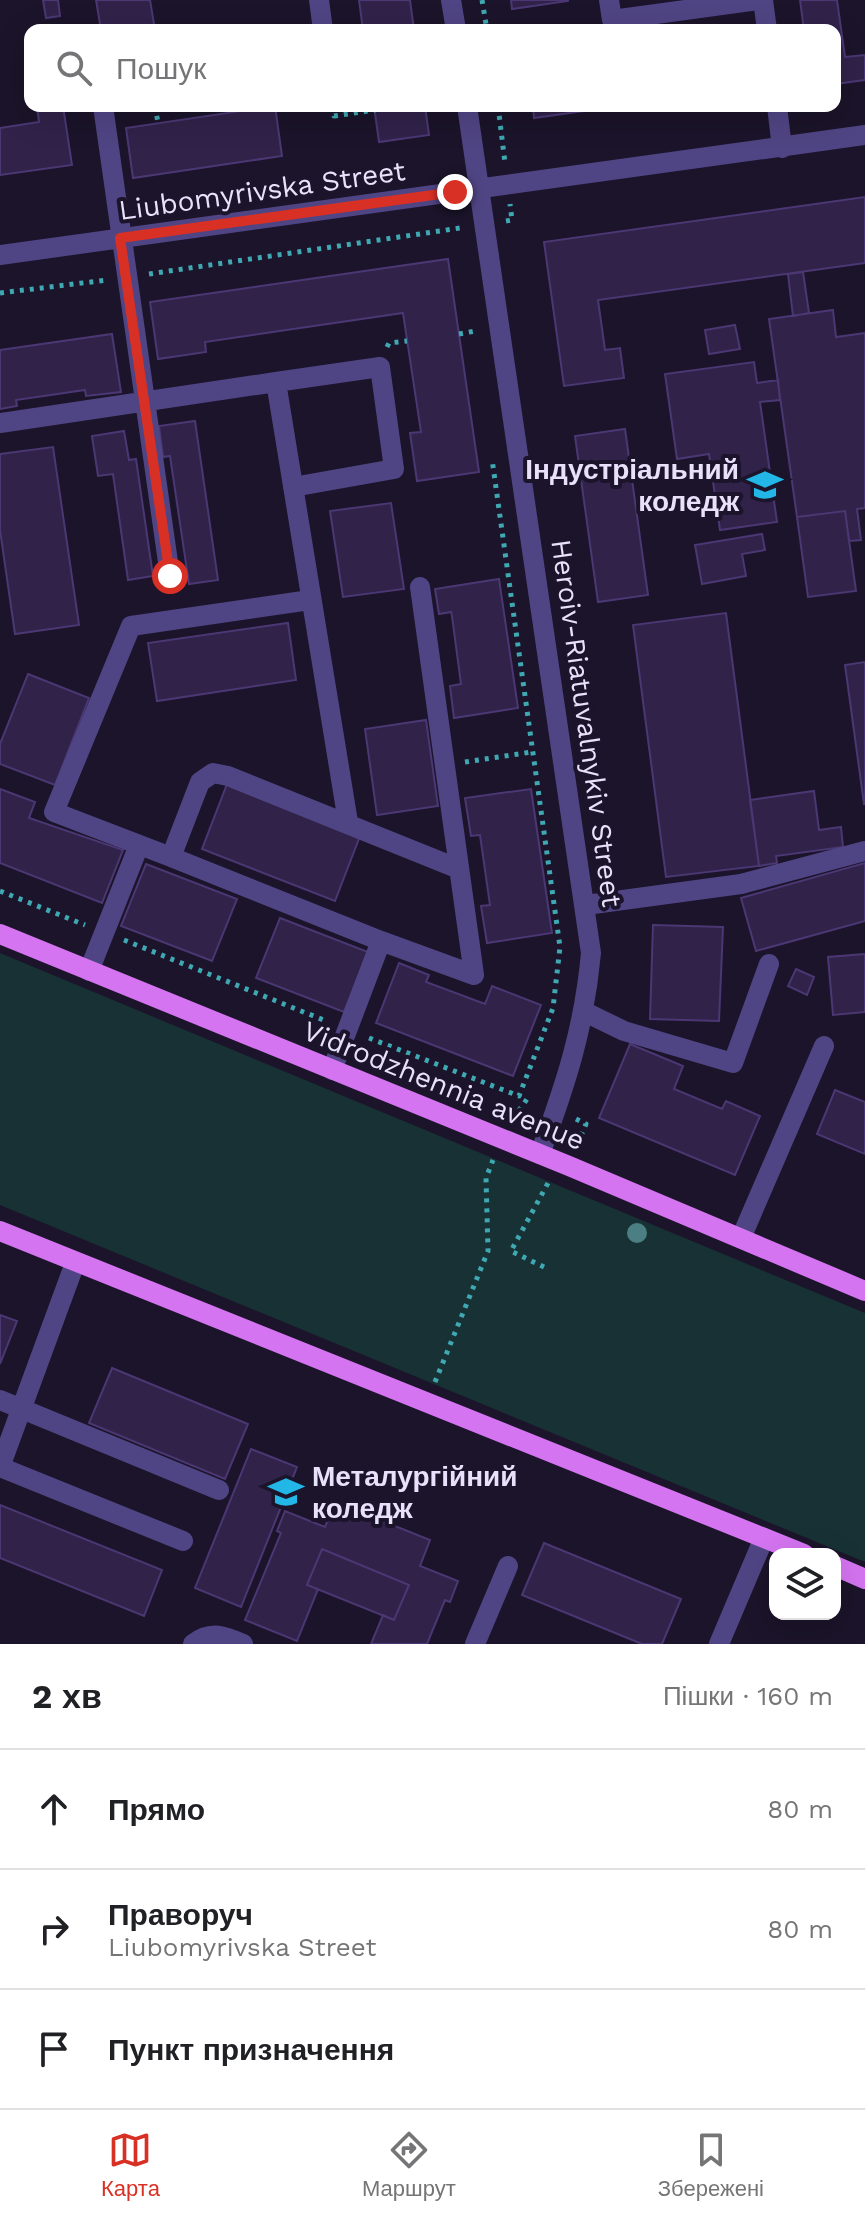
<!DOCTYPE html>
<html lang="uk">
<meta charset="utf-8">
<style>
body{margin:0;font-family:"Work Sans",sans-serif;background:#f2f2f2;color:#202124}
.controls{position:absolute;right:24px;bottom:24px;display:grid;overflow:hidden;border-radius:16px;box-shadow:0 8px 32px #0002}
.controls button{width:72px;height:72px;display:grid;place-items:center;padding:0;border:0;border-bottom:2px solid #e0e0e0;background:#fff;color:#202124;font:40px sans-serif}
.stop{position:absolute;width:24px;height:24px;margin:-18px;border:6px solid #d93025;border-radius:50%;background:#fff}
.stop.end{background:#d93025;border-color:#fff;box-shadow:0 2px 8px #0008}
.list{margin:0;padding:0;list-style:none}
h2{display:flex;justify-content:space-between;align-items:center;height:104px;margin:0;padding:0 32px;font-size:34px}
h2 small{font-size:26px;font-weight:400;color:#757577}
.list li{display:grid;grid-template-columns:52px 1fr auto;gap:24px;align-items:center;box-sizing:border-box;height:120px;padding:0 32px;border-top:2px solid #e0e0e0}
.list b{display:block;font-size:30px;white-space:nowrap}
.list p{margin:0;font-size:26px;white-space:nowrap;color:#757577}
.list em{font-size:26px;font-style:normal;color:#757577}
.icon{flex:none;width:44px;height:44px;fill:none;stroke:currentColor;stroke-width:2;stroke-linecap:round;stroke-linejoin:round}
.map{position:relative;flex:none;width:865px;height:1644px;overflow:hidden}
.search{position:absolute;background:#fff;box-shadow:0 8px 32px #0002;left:24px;right:24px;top:24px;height:88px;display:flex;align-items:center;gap:20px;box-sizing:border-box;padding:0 28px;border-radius:16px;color:#757577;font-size:30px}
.sheet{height:464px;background:#fff}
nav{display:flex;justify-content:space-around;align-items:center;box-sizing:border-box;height:112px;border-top:2px solid #e0e0e0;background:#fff;font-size:22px;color:#757577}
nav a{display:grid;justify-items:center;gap:4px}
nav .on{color:#d93025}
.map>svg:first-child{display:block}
</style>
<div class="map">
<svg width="865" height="1644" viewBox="0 0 865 1644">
<rect width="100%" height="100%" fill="#1b142a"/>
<path fill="#183134" d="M0,953L865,1313V1562L0,1205Z"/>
<path fill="#302249" stroke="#4b3773" stroke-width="2" d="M43,0H58L60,16L46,18Z
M96,0H150L155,30H101Z
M359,0H410L414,30H363Z
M511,0H568V1L512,9Z
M800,0H837L845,57L865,55V80L835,84V30H804Z
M37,106H63L72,165L0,175V128L39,122Z
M275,106L282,156L133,178L126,128Z
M374,106H425L429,135L379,142Z
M533,106H619L534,118Z
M865,197V263L598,300L605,350L620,348L624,378L564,386L544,242Z
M448,259L479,472L417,481L410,433L421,432L403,313L205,342L206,352L158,359L150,302Z
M803,272L809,313L793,316L788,274Z
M833,310L836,337L865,333V508L857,509L861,540L849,541L845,511L797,517L769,319Z
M735,325L740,349L709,354L705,330Z
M112,334L121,392L86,396L85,390L16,400L17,406L0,409V350Z
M754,362L757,383L778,380L780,400L760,402L777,522L720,530L709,454L677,459L665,374Z
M195,421L218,580L189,584L170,456L163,457L159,426Z
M625,429L648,595L598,602L575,436Z
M124,431L129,460L136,459L153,576L128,580L113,474L98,476L92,436Z
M53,447L79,625L15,634L0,530V454Z
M391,503L404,589L343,597L330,511Z
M845,511L856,591L808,597L797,517Z
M762,534L765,550L742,554L746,576L702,584L695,545Z
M499,579L518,708L454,718L450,686L461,684L452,616L451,612L439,614L435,589Z
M726,613L759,866L666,877L633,625Z
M288,623L296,680L157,701L148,643Z
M865,662V804H864L845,665Z
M28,674L89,698L55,785L0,764V744Z
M426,720L438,806L377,815L365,729Z
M227,784L360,836L335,901L202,849Z
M0,789L35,802L29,818L123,850L102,903L0,863Z
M531,789L552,933L487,943L481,906L490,905L480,835L471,836L465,798Z
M814,791L819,830L841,827L843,847L776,856L777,863L759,866L750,800Z
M865,863V921L756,951L741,898Z
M146,864L237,899L212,961L121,926Z
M280,918L368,952L344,1012L256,978Z
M653,925L723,927L719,1021L650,1019Z
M865,954V1012L833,1015L828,957Z
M399,963L429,975L426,982L485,1004L492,986L541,1005L513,1076L376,1023Z
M796,969L814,977L807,995L788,986Z
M630,1044L683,1066L674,1089L722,1109L726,1101L760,1116L735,1175L599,1118Z
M835,1090L865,1102V1154L817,1134Z
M0,1315L17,1321L0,1364Z
M112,1368L248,1424L225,1479L89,1423Z
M251,1449L297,1467L241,1607L195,1588Z
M335,1502L430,1540L420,1566L458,1581L450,1602L445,1600L427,1644H371L383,1615L394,1620L409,1585L322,1549L307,1585L318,1589L297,1641L245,1620L281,1533L277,1531L285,1511L325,1527Z
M0,1505L162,1570L144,1616L0,1558Z
M544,1543L681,1599L662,1644H642L522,1595Z
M322,1549L409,1585L394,1620L307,1585Z"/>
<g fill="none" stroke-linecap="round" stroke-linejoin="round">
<path stroke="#3fa8b2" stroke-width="5" stroke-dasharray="4 6" stroke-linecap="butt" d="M482,0L487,30
M155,106L158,123
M242,106L243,111
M333,106L334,116L375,110
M498,106L505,163
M506,221L512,220L510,204
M149,274L460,228L461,231
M0,293L107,280
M459,334L475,331
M387,347L389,343L407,341
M465,762L532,752
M0,891L85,925
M124,940L326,1021
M369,1038L519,1096L553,1008L560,947L492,459
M513,1119L527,1099
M576,1119L586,1124L577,1145
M544,1267L511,1251L548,1183
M435,1382L488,1251L486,1178L493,1160"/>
<path stroke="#504584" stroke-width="20" d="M319,0L323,30
M451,0L456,30
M609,0L612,20L758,0
M763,0L767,30
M103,106L170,576
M467,106L591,953C584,1029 566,1083 540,1154
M777,106L782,148
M0,255L865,135
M276,382L380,367L394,469L293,487
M0,423L276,382L348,822
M171,857L54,812L131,626L310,600
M586,905L741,884L865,851
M381,941L171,857L200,782L213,773L228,776L459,869
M89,971L139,845
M585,1012L624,1031L733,1063L769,964
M332,1070L381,941L474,975L420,587
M741,1238L824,1046
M0,1400L219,1490
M0,1467L75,1263
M0,1467L183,1541
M193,1644C211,1630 225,1636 243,1644
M475,1644L508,1566
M719,1644L764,1538"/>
<path stroke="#d474f0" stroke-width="20" d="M0,934L569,1166L865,1291
M0,1231L804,1554
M835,1566L865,1579"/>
</g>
<circle fill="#4b7f83" cx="637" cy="1233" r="10"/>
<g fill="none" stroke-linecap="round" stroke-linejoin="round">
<path stroke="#d93025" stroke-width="10" d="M170,576L120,238L455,192"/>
</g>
<defs>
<g id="university-bare" transform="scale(2.76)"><path d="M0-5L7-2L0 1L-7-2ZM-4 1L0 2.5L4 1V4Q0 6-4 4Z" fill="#22b7e7" stroke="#1b142a" stroke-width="2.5" paint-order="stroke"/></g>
</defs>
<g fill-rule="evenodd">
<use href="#university-bare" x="765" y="485"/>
<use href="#university-bare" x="286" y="1492"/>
</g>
<g text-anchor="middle" stroke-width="8" stroke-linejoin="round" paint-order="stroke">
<g font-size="28" fill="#e8e1fc" stroke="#1b142a">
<text transform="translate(262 190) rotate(-8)" y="10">Liubomyrivska Street</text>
<text transform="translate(587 723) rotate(82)" y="10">Heroiv-Riatuvalnykiv Street</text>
<text transform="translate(444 1085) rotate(22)" y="10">Vidrodzhennia avenue</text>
</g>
<g font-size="28" font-weight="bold" fill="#e8e1fc" stroke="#1b142a" text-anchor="end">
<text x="739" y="479">Індустріальний<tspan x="739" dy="32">коледж</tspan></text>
<text x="312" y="1486" text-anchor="start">Металургійний<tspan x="312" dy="32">коледж</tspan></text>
</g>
</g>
</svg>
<div class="controls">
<button><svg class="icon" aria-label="layers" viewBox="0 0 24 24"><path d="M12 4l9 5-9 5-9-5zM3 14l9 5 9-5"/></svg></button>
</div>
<div class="stop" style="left:170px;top:576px"></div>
<div class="stop end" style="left:455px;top:192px"></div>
<div class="search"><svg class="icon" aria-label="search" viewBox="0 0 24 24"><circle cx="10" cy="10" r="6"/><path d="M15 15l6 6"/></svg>Пошук</div>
</div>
<section class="sheet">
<h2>2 хв<small>Пішки · 160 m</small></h2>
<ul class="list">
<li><svg class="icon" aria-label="ahead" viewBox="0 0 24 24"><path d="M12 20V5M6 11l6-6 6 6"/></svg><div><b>Прямо</b></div><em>80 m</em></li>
<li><svg class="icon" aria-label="right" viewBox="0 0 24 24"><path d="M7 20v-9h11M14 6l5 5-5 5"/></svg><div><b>Праворуч</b><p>Liubomyrivska Street</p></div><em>80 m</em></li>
<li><svg class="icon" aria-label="arrive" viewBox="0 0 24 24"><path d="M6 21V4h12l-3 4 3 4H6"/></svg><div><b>Пункт призначення</b></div></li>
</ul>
</section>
<nav>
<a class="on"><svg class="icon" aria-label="map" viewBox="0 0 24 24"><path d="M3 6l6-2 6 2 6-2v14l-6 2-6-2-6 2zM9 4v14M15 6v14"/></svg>Карта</a>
<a><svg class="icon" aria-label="directions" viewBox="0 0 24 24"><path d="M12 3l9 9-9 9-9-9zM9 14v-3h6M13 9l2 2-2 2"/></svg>Маршрут</a>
<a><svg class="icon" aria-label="saved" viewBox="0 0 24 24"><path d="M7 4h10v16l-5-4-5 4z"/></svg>Збережені</a>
</nav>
